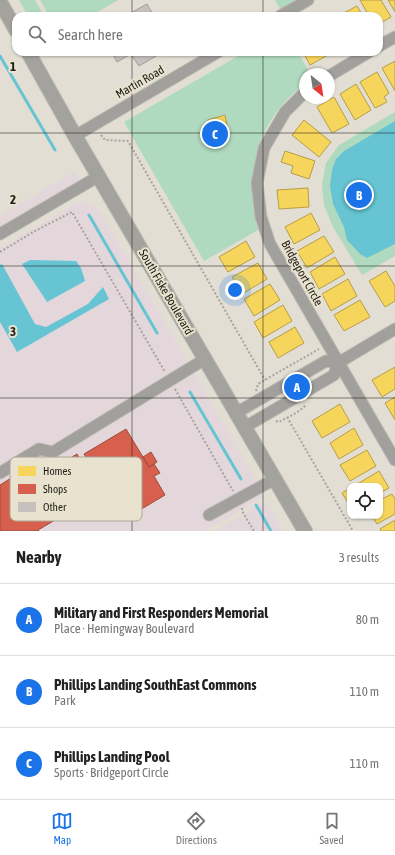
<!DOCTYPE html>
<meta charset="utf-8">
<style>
body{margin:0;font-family:"Asap Condensed",sans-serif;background:#f2f2f2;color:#222}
.controls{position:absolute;right:12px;bottom:12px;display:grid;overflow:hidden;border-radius:8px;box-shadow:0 1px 3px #0004}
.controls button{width:36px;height:36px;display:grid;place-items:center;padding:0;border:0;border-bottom:1px solid #e0e0e0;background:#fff;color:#222;font:20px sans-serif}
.compass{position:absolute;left:299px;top:68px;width:36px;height:36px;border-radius:50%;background:#fff;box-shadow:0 1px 3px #0004;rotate:150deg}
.you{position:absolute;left:235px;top:290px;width:14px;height:14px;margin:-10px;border:3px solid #fff;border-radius:50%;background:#1a73e8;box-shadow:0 0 0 6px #1a73e833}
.badge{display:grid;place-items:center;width:26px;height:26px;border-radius:50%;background:#1a73e8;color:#fff;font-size:13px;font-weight:700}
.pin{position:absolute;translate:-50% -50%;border:2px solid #fff;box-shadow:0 1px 4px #0006}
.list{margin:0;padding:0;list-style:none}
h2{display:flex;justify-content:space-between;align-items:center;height:52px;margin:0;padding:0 16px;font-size:17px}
h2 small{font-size:13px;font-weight:400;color:#767676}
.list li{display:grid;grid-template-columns:26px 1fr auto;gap:12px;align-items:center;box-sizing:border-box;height:72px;padding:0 16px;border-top:1px solid #e0e0e0}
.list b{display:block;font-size:15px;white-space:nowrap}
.list p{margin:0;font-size:13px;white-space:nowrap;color:#767676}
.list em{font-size:13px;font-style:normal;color:#767676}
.icon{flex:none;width:22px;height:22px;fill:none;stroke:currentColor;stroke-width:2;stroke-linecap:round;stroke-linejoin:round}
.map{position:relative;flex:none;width:395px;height:531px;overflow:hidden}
.search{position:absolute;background:#fff;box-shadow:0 1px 3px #0004;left:12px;right:12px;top:12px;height:44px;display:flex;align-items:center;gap:10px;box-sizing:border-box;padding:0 14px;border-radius:12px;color:#767676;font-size:15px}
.sheet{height:268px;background:#fff}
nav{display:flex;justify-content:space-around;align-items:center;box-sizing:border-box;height:56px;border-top:1px solid #e0e0e0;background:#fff;font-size:11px;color:#767676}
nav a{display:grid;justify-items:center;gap:2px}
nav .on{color:#1a73e8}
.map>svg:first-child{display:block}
</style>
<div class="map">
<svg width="395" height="531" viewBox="0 0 395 531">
<rect width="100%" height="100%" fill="#e2ded4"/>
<path fill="#e3d7db" d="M75,171L80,181L0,228V216Z
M83,202L92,205L100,211L265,496L205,531H0V248L75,204Z
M266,501L283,531H215Z"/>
<path fill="#b0dabf" d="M19,0H35L44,16H28Z
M40,0H118L91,16H49Z
M275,0H296L280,9Z
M245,52H298L310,74H305V84C257,119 243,174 258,230L204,261L124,122Z
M395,112V256L362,275L333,227L324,205L322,185L326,163L339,145Z"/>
<path fill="#66c4d3" d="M395,121V244L367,258L360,254L347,240L344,227L333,204L330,186L332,170L336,159L344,151Z
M30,260L76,261L81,268L85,281L47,302L22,264Z
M2,264L35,324L46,327L88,304L103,287L109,299L17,352L0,322V265Z"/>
<path fill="#f6d55c" stroke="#b69e47" d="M360,0H381L391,17L379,24V16H369Z
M388,0H395V12Z
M357,6L363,16H341L340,15Z
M303,52H326L328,55L310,65Z
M395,61V91L382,68Z
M377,72L389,93L384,97L387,102L375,108L360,82Z
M356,84L371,110L355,120L340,94Z
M334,97L349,124L332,133L317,107Z
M225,115L228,131L211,135L208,120Z
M304,120L331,142L319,157L292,135Z
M285,151L315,161L309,179L291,173L293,166L281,162Z
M308,188L309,207L279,209L277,190Z
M311,213L320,230L294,244L285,227Z
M324,236L334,252L307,268L297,251Z
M246,241L255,257L228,272L219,257Z
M335,257L345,274L319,289L310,272Z
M258,263L267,279L242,294L232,277Z
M386,271L395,286V301L385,307L369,281Z
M348,279L357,296L331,311L322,294Z
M270,284L280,300L254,316L244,299Z
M360,300L370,317L344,331L334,315Z
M283,305L292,321L263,338L254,322Z
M295,327L304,343L278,358L269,342Z
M395,367V389L382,397L372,380Z
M395,397V420L385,403Z
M340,404L350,422L322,438L312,421Z
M354,428L363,445L339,459L330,443Z
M367,450L376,466L350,481L340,465Z
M379,471L389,488L380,493V486H354Z
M350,488V506L342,493Z
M392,494L395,499V514L377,524L372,516H380V500Z
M395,520V531H381L380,529Z"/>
<path fill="#d6604d" stroke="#9f4c3d" d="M126,429L149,467L154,464L160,473L154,476L165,495L123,520L112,502L107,504L102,495L107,492L84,454Z
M151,452L157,462L149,467L143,457Z
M77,454L104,499L97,504L99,507L91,511L62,463Z
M32,465L62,516L38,530L39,531H0V485Z"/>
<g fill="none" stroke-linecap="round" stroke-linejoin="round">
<path stroke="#66c4d3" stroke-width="3" d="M0,56L55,150
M89,215L157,333
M190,392L241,479
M256,505L271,531"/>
</g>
<path fill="#c7c1bd" stroke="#a29d9a" d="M147,4L154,16H125Z
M112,52H163L139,66L131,54L117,62L112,53Z"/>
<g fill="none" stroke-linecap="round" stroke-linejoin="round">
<g stroke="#bebbb3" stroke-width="13">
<path id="minor" d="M280,16L308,0
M379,46L395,37
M329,76L369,52
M305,92L285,112L264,148L257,183L261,217L270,244L395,460
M75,136L218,52
M0,234L99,176
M236,413L326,361L338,363L395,329
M245,427L334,375L338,363
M0,473L39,449L53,452L205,359
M209,515L275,479"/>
</g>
<g stroke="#bebbb3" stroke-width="16">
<path id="major" d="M0,2L16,30
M28,52L75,136L305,531"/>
</g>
<path stroke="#a6a49f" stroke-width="2" stroke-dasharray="2 2" stroke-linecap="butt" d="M101,135L105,140L128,141L265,380
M0,252L35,231L72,212L165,372
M175,389L233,491
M256,391L258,384L319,349
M287,417L353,531
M276,421L279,422C288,417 298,413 306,405
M242,508V511L254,531"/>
<use href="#minor" stroke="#a1a09d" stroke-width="11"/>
<use href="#major" stroke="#a4a29d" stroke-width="14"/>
</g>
<path fill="none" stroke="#201e17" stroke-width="1" stroke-opacity="0.55" d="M132,0V16M263,0V16M132,52V531M263,52V531M0,133H395M0,266H395M0,398H395"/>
<g text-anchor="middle" stroke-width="4" stroke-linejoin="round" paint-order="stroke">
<g font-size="12" fill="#201e17" stroke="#e8e2ce">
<text transform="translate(140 82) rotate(-30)" y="4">Martin Road</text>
<text transform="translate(302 273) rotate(61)" y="4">Bridgeport Circle</text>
<text transform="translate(166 292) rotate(60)" y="4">South Fiske Boulevard</text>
</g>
</g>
<rect x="10" y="457" width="132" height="64" rx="6" fill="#e8e2ce" stroke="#aca797" stroke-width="1"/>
<rect x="18" y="466" width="18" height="10" fill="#f6d55c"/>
<rect x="18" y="484" width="18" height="10" fill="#d6604d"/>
<rect x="18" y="502" width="18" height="10" fill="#c7c1bd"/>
<g font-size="11" fill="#201e17">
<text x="43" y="475">Homes</text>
<text x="43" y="493">Shops</text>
<text x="43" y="511">Other</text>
</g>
<g font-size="13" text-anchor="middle" font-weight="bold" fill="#201e17" stroke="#e8e2ce" stroke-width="4" stroke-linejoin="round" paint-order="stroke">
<text x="13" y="71">1</text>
<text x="13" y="204">2</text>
<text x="13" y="336">3</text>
</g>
</svg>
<div class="controls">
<button><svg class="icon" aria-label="locate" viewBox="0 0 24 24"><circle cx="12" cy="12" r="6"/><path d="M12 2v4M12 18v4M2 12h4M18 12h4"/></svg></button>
</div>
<svg class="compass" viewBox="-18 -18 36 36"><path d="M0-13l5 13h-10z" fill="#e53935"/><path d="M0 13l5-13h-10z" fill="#767676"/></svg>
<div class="you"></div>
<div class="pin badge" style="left:297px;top:387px">A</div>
<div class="pin badge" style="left:359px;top:195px">B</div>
<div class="pin badge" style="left:215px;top:134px">C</div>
<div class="search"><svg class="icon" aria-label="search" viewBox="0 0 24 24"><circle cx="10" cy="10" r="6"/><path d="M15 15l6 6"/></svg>Search here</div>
</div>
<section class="sheet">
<h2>Nearby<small>3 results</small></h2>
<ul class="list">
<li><span class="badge">A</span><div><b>Military and First Responders Memorial</b><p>Place · Hemingway Boulevard</p></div><em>80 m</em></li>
<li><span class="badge">B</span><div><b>Phillips Landing SouthEast Commons</b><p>Park</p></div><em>110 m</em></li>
<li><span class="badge">C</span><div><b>Phillips Landing Pool</b><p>Sports · Bridgeport Circle</p></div><em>110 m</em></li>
</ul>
</section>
<nav>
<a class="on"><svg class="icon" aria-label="map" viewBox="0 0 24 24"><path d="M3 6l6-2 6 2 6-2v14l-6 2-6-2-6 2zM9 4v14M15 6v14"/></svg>Map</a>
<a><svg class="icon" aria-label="directions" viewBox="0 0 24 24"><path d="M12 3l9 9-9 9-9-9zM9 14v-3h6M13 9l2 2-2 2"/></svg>Directions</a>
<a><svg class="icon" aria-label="saved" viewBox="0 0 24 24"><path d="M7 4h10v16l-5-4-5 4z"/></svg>Saved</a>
</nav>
